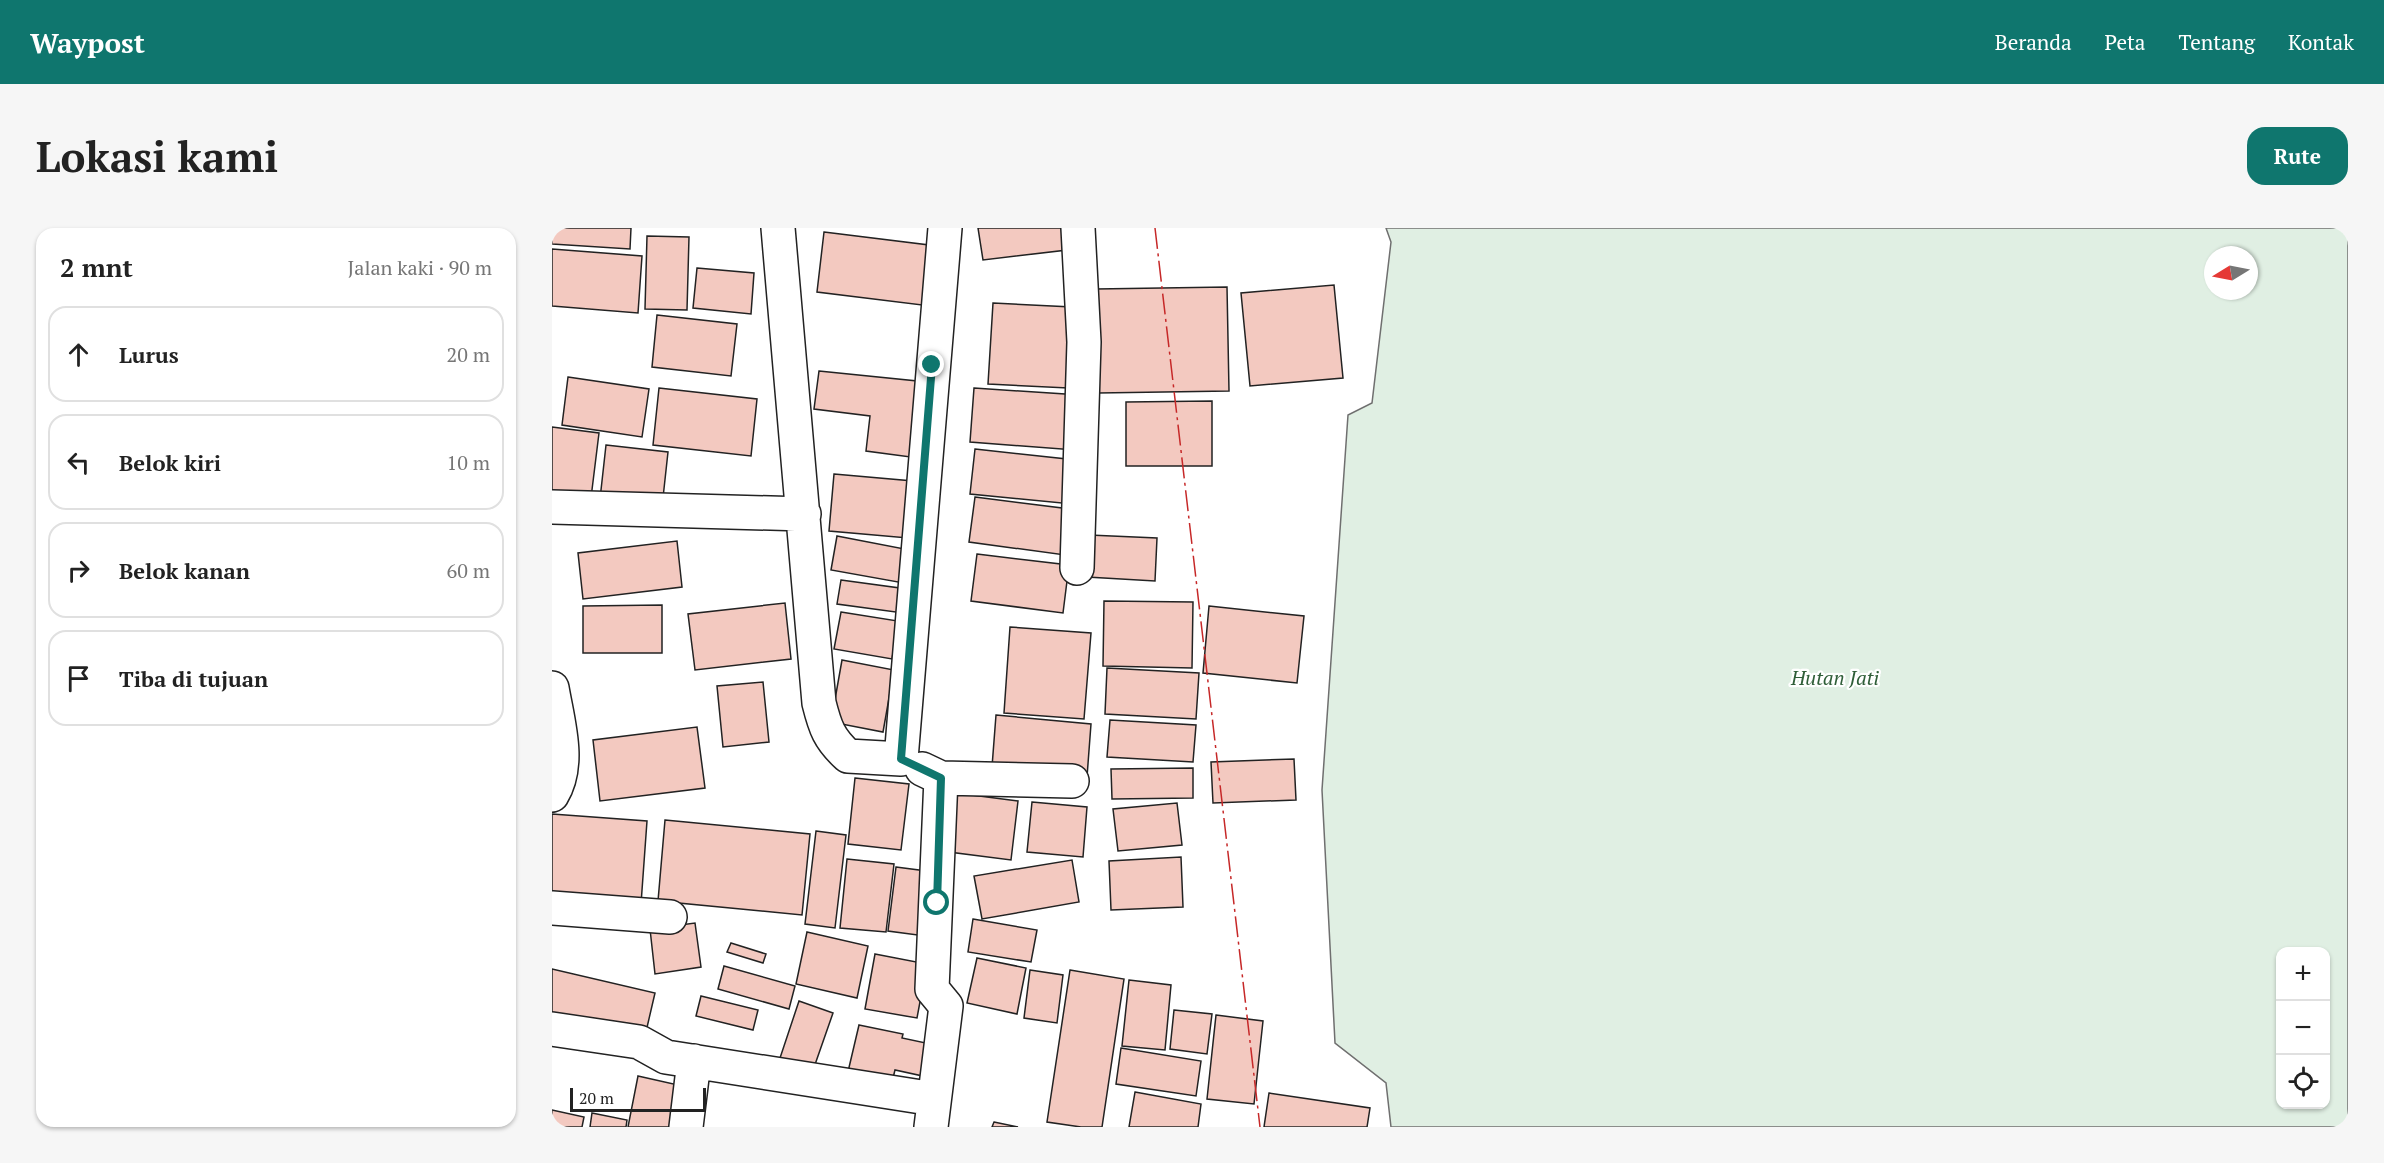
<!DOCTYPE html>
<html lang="id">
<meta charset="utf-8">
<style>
body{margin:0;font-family:"PT Serif",serif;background:#f6f6f6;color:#222}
.controls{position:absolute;right:18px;bottom:18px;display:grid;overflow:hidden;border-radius:12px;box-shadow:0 2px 4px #0004}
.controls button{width:54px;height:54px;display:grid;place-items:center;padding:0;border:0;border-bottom:2px solid #e0e0e0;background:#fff;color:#222;font:30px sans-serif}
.compass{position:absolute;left:1652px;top:18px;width:54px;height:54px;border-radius:50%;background:#fff;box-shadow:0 2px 4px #0004;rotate:260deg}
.scale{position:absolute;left:18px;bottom:15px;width:136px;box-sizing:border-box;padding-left:6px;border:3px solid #222;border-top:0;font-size:16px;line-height:21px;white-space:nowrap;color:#222;-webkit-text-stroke:4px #fff;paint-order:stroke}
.stop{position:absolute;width:18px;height:18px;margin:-14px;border:4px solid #0f766e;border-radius:50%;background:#fff}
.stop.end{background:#0f766e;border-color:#fff;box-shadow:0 2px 6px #0008}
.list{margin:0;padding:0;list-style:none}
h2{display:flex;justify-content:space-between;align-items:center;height:78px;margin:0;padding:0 24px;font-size:26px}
h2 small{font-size:20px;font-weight:400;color:#767676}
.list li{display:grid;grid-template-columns:39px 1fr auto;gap:18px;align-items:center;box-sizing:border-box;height:96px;margin:0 12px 12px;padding:0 12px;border:2px solid #e0e0e0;border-radius:18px}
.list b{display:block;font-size:22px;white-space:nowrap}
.list em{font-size:20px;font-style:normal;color:#767676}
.icon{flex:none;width:33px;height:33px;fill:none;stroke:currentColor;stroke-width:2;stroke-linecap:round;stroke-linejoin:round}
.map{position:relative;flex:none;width:1796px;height:899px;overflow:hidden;border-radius:18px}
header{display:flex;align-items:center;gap:36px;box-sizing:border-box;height:84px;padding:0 30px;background:#0f766e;color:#fff}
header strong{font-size:28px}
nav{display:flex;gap:33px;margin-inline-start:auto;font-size:21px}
.intro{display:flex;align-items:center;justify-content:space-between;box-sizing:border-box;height:144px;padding:0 36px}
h1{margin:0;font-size:42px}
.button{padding:15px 27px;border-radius:18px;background:#0f766e;color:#fff;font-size:21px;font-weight:700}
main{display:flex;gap:36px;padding:0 36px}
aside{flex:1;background:#fff;border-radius:18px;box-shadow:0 2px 4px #0004}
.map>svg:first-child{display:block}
</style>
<header>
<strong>Waypost</strong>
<nav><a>Beranda</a><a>Peta</a><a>Tentang</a><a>Kontak</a></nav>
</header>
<div class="intro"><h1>Lokasi kami</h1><a class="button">Rute</a></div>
<main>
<aside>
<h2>2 mnt<small>Jalan kaki · 90 m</small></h2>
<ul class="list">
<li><svg class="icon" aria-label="ahead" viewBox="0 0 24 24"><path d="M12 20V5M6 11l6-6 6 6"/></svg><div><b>Lurus</b></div><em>20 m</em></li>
<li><svg class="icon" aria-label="left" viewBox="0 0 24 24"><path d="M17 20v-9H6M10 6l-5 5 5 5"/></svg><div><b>Belok kiri</b></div><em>10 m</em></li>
<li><svg class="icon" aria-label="right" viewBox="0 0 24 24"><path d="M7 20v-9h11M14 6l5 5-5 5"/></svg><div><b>Belok kanan</b></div><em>60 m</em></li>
<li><svg class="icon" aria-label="arrive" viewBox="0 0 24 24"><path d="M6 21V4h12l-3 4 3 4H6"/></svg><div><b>Tiba di tujuan</b></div></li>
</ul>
</aside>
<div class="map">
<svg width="1796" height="899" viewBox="0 0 1796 899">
<rect width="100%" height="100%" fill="#fff"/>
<path fill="#e0efe3" stroke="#6f6f6f" stroke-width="1.5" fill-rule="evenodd" d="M834,0H1796V899H839L834,855L783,815L770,562L796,187L820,175L839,14ZM1661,27H1697V63H1661ZM1728,724H1774V876H1728Z"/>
<path fill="#f3c9c0" stroke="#222" stroke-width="1.5" d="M0,0H79L78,21L0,16Z
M426,0H512L515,22L431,32Z
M272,4L377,17L370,77L265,64Z
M95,8L137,9L135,82L93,81Z
M0,21L90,28L86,85L0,78Z
M145,40L202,45L199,86L141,80Z
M782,57L791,150L698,158L689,65Z
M675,59L677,163L546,165L544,61Z
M441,75L520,79L516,160L436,156Z
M105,87L185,96L179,148L100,139Z
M267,143L375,154L366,230L314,223L318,188L262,181Z
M16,149L97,161L90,209L10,197Z
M107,160L205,171L199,228L101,217Z
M422,160L528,167L523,222L418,214Z
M660,173V238H574V174Z
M0,199L47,205L38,278L0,273Z
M54,217L116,224L110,279L48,271Z
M423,221L524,232L520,276L418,266Z
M282,246L361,253L356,310L277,303Z
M423,269L518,281L513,327L417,314Z
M537,307L605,310L603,353L535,349Z
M285,308L363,323L357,356L279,342Z
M125,313L130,359L31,371L26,325Z
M425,326L517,337L511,385L419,373Z
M289,352L355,361L351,385L285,376Z
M552,373L641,374L640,440L551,438Z
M233,375L239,431L143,442L136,386Z
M110,377V425H31V378Z
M657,378L752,388L745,455L651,445Z
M289,384L346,393L340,431L282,421Z
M458,399L539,405L532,491L452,485Z
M290,432L342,442L331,504L279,494Z
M555,440L647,445L644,491L553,486Z
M211,454L217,514L171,519L165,458Z
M444,487L539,496L535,549L440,539Z
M558,492L644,497L641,534L555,529Z
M145,499L153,560L48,573L41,512Z
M742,531L744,572L661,575L659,534Z
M641,540V570L560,571L559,541Z
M303,550L357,556L349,622L296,616Z
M404,565L466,573L459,632L397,624Z
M480,574L535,579L531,629L475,624Z
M625,575L630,617L566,623L561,581Z
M0,586L95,593L89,676L0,669Z
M113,592L258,606L250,687L106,673Z
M264,603L294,607L283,700L253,696Z
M629,629L631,679L559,682L557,633Z
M295,631L342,636L334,704L288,700Z
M520,632L527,674L430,691L422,648Z
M344,639L382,644L373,708L336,703Z
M421,691L485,702L479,734L416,724Z
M143,695L149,739L103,746L98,701Z
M255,704L316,718L305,770L244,756Z
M179,715L214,726L211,735L175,724Z
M323,726L375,736L365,790L313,781Z
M425,730L474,740L465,786L415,775Z
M172,738L243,758L237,781L166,761Z
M0,741L103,765L93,808L0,786Z
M478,742L511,747L505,795L472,790Z
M518,742L572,751L550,899H529L495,894Z
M577,752L619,757L613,822L570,818Z
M149,768L206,782L201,802L144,788Z
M247,773L281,785L259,848L226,836Z
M622,782L660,786L655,826L618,821Z
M664,787L711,793L702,876L655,871Z
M307,797L351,806L350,810L388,818L380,850L343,842L339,858L295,848Z
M569,820L649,833L644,868L564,856Z
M86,848L135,859L127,899H76Z
M583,864L649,876L646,899H577Z
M717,865L818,880L815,899H712Z
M0,882L32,889L30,899H0Z
M40,885L75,892L74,899H38Z
M442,894L466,899H440Z"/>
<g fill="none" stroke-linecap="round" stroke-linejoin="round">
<g stroke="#222" stroke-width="36">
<path id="street" d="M226,0L267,475C273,499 277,511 296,528L349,531L393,0
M0,279L252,286
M525,340L532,114L526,0
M0,460C6,495 19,536 0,567
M370,541L389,550L520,553
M0,680L118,689
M0,801L87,814L114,829L382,871
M134,899L142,833
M379,899L394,778L380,761L389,550"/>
</g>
<use href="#street" stroke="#fff" stroke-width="33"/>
<path stroke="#c62828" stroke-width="1.5" stroke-dasharray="21 4.5 3 4.5" stroke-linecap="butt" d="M603,0L708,899"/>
</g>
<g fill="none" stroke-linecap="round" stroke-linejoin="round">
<path stroke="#0f766e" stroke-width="8" d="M380,137L349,531L389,550L385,675"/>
</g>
<g text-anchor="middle" stroke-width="4.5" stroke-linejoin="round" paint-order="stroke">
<g font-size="20" font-style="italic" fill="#2f5e38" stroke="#fff">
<text x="1283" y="457">Hutan Jati</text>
</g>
</g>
</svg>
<div class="controls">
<button>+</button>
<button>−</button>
<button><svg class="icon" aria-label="locate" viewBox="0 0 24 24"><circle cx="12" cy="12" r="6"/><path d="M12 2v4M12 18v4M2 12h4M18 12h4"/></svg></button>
</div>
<svg class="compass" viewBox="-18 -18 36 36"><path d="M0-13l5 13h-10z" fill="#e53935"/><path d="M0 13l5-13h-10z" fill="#767676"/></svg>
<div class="scale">20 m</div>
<div class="stop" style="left:385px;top:675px"></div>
<div class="stop end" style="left:380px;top:137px"></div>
</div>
</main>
